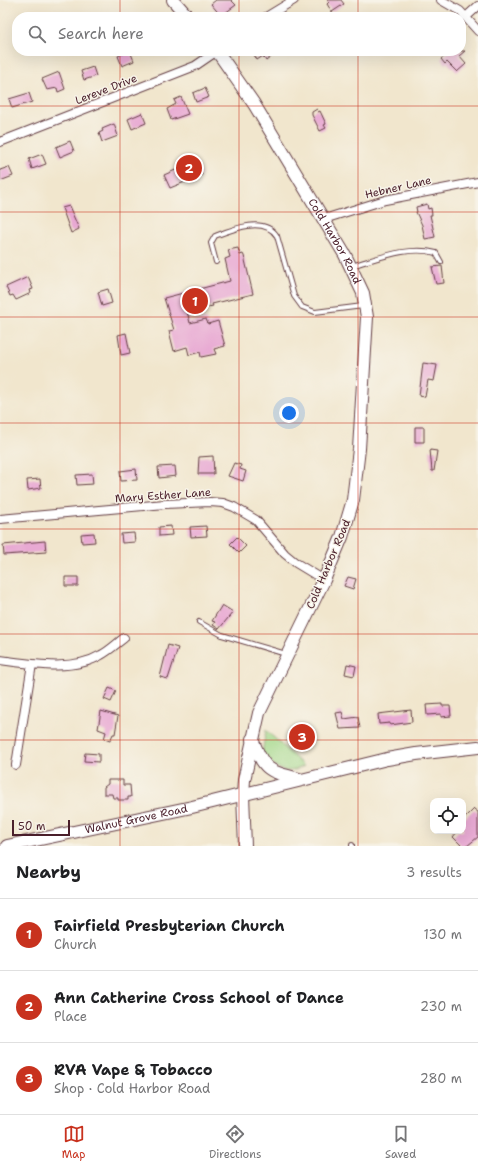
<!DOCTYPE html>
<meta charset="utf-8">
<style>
body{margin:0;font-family:"Shantell Sans",sans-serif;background:#f6f6f6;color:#202124}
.controls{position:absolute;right:12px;bottom:12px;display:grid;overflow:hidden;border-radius:8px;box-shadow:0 4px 16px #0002}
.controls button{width:36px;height:36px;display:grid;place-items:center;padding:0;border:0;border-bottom:1px solid #e0e0e0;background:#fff;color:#202124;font:20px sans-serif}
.scale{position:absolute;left:12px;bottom:10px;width:58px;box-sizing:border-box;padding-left:4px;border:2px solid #4a1f2b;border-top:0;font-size:11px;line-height:14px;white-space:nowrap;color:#4a1f2b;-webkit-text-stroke:3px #f7f3e8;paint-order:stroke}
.you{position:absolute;left:289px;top:413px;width:14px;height:14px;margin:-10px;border:3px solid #fff;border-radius:50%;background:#1a73e8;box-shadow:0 0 0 6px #1a73e833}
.badge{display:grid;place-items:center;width:26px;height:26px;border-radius:50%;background:#c8321e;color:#fff;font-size:13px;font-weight:700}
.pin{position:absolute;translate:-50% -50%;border:2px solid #fff;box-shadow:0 1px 4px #0006}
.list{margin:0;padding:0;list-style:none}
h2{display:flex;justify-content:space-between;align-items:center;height:52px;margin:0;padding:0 16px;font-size:17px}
h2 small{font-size:13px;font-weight:400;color:#757577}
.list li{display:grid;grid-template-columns:26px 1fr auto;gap:12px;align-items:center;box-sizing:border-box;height:72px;padding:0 16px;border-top:1px solid #e0e0e0}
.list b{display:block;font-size:15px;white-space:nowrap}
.list p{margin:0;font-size:13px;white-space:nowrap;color:#757577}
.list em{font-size:13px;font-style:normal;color:#757577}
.icon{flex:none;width:22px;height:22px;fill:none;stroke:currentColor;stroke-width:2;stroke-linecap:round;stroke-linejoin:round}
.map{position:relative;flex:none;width:478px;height:846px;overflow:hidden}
.search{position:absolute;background:#fff;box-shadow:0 4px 16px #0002;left:12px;right:12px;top:12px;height:44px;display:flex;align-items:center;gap:10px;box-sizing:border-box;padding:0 14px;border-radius:16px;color:#757577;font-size:15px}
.sheet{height:268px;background:#fff}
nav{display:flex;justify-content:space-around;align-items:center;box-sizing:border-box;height:56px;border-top:1px solid #e0e0e0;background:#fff;font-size:11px;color:#757577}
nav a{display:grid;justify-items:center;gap:2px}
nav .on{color:#c8321e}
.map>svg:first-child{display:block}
</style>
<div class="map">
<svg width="478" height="846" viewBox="0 0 478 846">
<rect width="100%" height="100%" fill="#f7f3e8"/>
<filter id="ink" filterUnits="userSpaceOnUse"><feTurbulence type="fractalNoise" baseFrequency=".025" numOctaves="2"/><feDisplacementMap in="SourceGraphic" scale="8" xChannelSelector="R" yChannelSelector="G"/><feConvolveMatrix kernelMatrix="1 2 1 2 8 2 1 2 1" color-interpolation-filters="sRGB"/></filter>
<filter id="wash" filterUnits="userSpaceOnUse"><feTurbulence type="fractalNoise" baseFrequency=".012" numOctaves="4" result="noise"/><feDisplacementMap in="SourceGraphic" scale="16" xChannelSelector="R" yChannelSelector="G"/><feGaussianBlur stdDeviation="0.9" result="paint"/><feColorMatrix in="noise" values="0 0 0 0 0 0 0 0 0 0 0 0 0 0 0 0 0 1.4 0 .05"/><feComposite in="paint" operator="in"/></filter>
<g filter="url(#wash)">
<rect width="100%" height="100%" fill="#f1e6cd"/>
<path fill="#a2d889" stroke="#767c5a" d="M266,730L304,766C284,777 276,768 262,753Z"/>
<g id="blocks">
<path fill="#e8a9d3" d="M216,0H231L236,5L221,16L211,4Z
M327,0H341L344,4L332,12L327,4L329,2Z
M130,51L134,61L122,66L118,56Z
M252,51H271L268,53L271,57L266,61L263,56L257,60Z
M450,51H465L459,56L466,64L457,72L447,62L445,64L441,59Z
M93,67L96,76L84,80L81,71Z
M59,72L65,89L58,92L57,88L47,90L42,79Z
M205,88L209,97L196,102L193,93Z
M29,93L32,102L12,108L9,99Z
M181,97L188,114L171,120L167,109L176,104L174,100Z
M317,109L318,112L320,111L326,124L324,125L326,128L320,131L312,115V112Z
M142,113L146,123L132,129L128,119Z
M114,124L118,136L102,142L99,133L103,131L102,129Z
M70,141L74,151L60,157L56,147Z
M42,154L46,164L32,169L29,159Z
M196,161L202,175L170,188L164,175Z
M9,167L13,176L0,181V170Z
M427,204L428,209L431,208L432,215H430L435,237L425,239L422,225L416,212H417L416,207Z
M69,206L79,229L71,233L62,208Z
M238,248L240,255L243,254L244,256L253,294L212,304L213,306L187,311L190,323L206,319L208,324L218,321L225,346L214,349L216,354L201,357L200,352L189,355L187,347L174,351L169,331L174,330L164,298L230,281L225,259L230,257L228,250Z
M442,266L444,283L436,284L432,267Z
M28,277L33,289L30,290L31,293L16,300L13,295L10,296L6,287Z
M108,289L112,303L102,306L98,292Z
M126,333L130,353L121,355L118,335Z
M423,363L437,365L434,381L428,380L425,397L419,396Z
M415,427H424V442H415Z
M430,450L437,451L434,471H432Z
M213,456L214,474H198L199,457Z
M234,463L241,465L240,469L246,471L243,481L228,476Z
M175,466L176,476L159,478L158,467Z
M136,469L137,480L121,481L120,471Z
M92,474L93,484L77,485L76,475Z
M40,479L41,488L28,490L27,480Z
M171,526L172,535L159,536V527Z
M206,526L207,536L191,537L190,527Z
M94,533L95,542L82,543L81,534Z
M134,533L135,542L122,543L121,534Z
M237,537L246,546L239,553L230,544Z
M45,541L46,552L4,555L3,545Z
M65,577H78V586H65Z
M348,577L356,579L353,589L344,586Z
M222,605L233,612L219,629L213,625L215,622L212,621Z
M168,645L178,648L168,679L160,677Z
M347,664L356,666L354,676L345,674Z
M109,688L116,691L111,702L104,699Z
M442,704V706H450L451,716L441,717V714L427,715L426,705Z
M411,710L412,722L390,725V723L379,724L378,714Z
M101,711L118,716L115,734H113L110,741L104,739L106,732L98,729Z
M342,712L344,719L358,717L360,728L340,729L336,713Z
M299,728L310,738L304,745L293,735Z
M85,753L99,754V762L84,761Z
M108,780H123V785H130L131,797H128V800H118V798H113L112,794H104V787L108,784Z
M474,809L478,812V837L467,846H462L453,837L458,831H463V820Z"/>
</g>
</g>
<g filter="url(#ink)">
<use href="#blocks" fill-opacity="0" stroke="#633d43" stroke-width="1"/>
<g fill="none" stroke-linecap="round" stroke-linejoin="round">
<g stroke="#633d43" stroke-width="6">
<path id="lane" d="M216,262L211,243L215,236C233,229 264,216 277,236L294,296L302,307L315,312L363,306
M351,266C377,259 409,245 436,253L441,262
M199,622L222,635L286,654
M352,845V846"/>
</g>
<g stroke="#633d43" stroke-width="10">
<path id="street" d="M441,0L460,11L478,31
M266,17L294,0
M466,17L478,6
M0,142L195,66L217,51
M324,219L385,200L478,182
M0,519L165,504L210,502L223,503L234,507L256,520L285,554L296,563L324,580
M0,660C31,664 73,672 101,655C109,651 116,644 124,638
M16,765L32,664"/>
</g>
<g stroke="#633d43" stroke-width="14">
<g id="secondary">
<path d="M173,0L188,17"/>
<path id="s1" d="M217,51L254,104L345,255L363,293L367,317L359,449L353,500L342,537L324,580L259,713L244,780L243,795L245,846"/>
<path d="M252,739C264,770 267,771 299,779"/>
<path id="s2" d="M7,846L192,807L387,759L416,754L478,747"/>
</g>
</g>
<use href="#lane" stroke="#fff" stroke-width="4"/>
<use href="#street" stroke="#fff" stroke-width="8"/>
<use href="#secondary" stroke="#fff" stroke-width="12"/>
</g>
</g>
<path fill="none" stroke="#c8321e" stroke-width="1" stroke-opacity="0.55" d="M120,0V17M239,0V17M358,0V17M120,51V846M239,51V846M358,51V846M0,106H478M0,212H478M0,317H478M0,423H478M0,529H478M0,634H478M0,740H478"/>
<g text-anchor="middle" stroke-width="3" stroke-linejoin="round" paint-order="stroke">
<g font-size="11" fill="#4a1f2b" stroke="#f7f3e8">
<text transform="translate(106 89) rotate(-21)" y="4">Lereve Drive</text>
<text transform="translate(398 187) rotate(-13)" y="4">Hebner Lane</text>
<text dy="4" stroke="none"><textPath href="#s1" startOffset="224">Cold Harbor Road</textPath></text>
<text transform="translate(163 495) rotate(-4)" y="4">Mary Esther Lane</text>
<text transform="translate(328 564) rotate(-67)" y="4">Cold Harbor Road</text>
<text dy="4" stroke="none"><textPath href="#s2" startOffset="132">Walnut Grove Road</textPath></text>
</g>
</g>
</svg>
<div class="controls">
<button><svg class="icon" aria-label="locate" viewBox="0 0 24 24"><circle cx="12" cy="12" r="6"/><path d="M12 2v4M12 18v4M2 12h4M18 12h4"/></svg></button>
</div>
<div class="scale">50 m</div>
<div class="you"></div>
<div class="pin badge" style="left:195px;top:301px">1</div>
<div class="pin badge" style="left:189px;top:168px">2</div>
<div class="pin badge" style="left:302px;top:737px">3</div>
<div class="search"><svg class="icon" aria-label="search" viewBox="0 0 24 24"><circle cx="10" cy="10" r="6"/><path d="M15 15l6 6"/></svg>Search here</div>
</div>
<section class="sheet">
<h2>Nearby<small>3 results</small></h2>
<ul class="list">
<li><span class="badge">1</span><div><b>Fairfield Presbyterian Church</b><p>Church</p></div><em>130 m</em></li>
<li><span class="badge">2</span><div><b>Ann Catherine Cross School of Dance</b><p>Place</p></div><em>230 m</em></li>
<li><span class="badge">3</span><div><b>RVA Vape &amp; Tobacco</b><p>Shop · Cold Harbor Road</p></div><em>280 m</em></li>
</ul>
</section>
<nav>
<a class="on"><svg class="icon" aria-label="map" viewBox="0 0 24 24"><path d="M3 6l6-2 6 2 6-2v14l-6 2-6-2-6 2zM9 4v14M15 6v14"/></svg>Map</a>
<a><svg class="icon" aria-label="directions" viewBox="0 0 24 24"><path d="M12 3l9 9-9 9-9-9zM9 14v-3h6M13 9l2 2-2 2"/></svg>Directions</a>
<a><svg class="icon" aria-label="saved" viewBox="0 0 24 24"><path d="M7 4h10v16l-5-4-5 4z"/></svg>Saved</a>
</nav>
